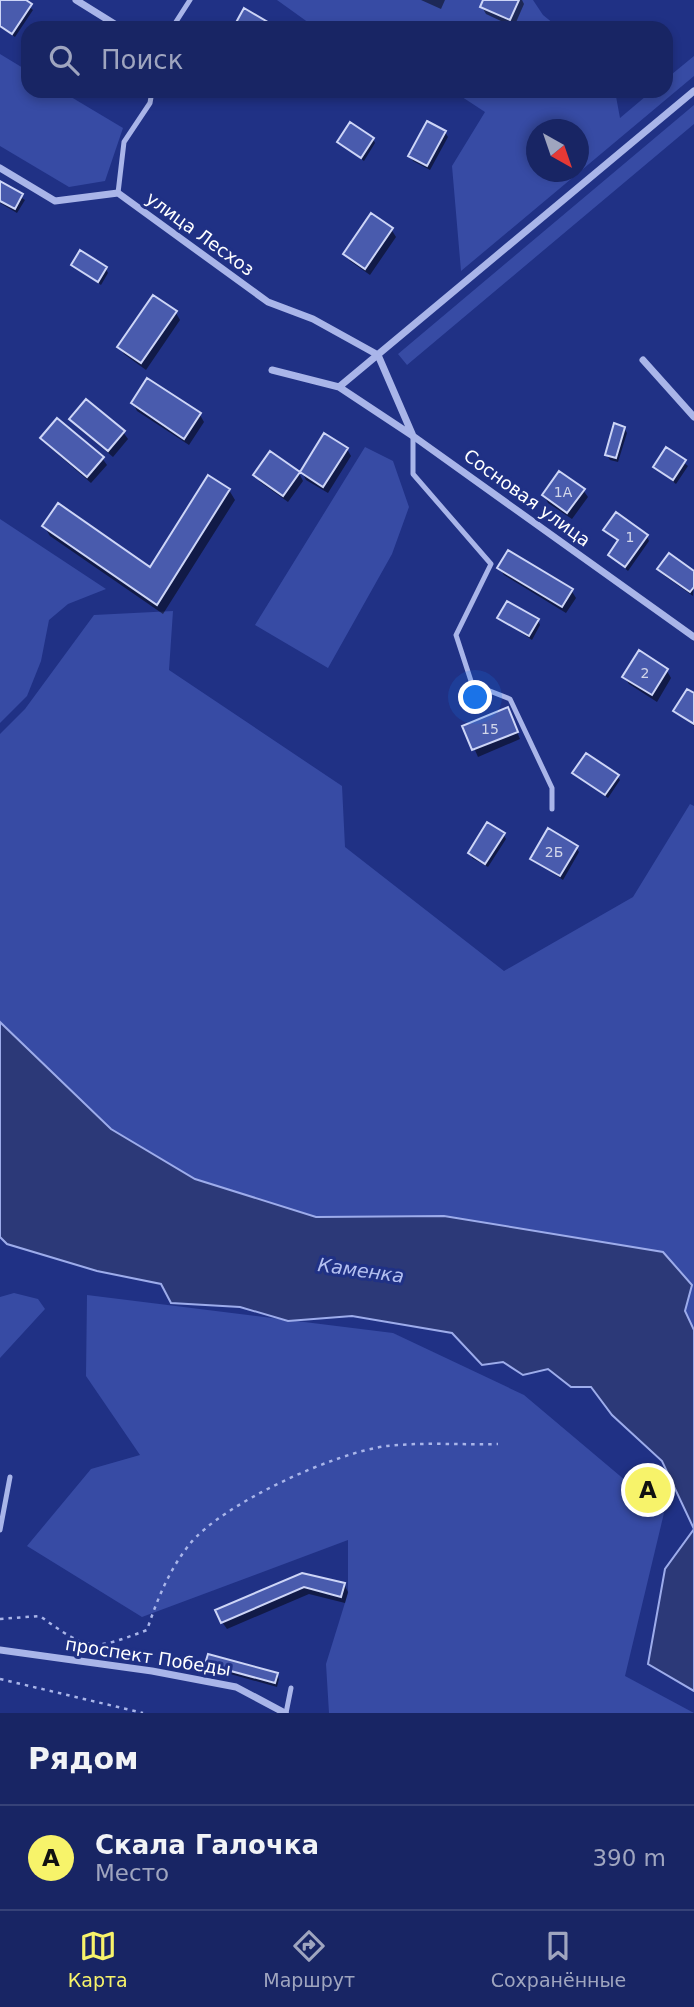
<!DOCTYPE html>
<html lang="ru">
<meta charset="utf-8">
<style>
body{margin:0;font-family:"DejaVu Sans",sans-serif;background:#212d6a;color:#f1f3f6}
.compass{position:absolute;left:526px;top:119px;width:63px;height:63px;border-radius:50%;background:#182564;box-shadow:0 4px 10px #0003;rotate:140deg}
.you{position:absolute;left:476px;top:698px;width:24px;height:24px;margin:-18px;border:5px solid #fff;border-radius:50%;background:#1a73e8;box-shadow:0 0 0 10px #1a73e833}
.badge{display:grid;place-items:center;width:46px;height:46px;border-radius:50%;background:#f7f36a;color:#111;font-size:23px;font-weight:700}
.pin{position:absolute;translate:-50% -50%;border:4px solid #fff;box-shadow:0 2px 7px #0006}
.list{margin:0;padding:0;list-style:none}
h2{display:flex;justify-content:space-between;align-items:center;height:91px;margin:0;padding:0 28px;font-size:30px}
h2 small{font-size:23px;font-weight:400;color:#9fa5bf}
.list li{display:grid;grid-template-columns:46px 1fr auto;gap:21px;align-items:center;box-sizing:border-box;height:105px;padding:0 28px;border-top:2px solid #364278}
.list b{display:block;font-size:26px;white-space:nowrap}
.list p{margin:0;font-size:23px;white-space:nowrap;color:#9fa5bf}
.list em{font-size:23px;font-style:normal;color:#9fa5bf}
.icon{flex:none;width:38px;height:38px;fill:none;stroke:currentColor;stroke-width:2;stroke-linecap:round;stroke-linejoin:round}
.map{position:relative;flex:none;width:694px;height:1713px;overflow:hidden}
.search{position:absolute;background:#182564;box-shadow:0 4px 10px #0003;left:21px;right:21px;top:21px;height:77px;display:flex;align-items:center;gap:18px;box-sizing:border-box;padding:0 24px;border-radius:21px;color:#9fa5bf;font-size:26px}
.sheet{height:196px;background:#182564}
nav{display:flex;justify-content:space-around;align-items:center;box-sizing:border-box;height:98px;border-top:2px solid #364278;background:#182564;font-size:19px;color:#9fa5bf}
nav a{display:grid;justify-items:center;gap:4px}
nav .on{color:#f7f36a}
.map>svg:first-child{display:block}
</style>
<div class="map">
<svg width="694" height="1713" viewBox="0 0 694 1713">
<rect width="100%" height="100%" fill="#203185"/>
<path fill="#374ba4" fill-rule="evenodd" d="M277,0H533L543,15L559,28H316Z
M0,54L28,71V91H61L123,128L105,181L69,187L0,146Z
M694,56V76L461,271L452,166L485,112L453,91H615L620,118L652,91H666V79ZM536,130H578V172H536Z
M694,105V124L407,365L398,354Z
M365,447L393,461L409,507L392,554L328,668L255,625Z
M0,519L106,589L68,604L49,620L41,661L27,696L0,723Z
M173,611L169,670L342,786L345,847L504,971L633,897L690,804L694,806V1330L685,1311L444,1216L316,1217L195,1179L111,1129L0,1022V734L25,709L94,615Z
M14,1293L38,1299L45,1309L0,1358V1297Z
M87,1295L393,1333L524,1395L664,1513L625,1676L694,1713H329L326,1664L348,1593V1540L142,1617L27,1546L91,1469L140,1455L86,1376Z"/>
<path fill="#2c3978" stroke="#9daceb" stroke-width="2" d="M0,1022L111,1129L195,1179L316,1217L444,1216L663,1252L692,1285L685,1311L694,1330V1691L648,1664L665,1569L694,1529L662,1461L612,1415L591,1387H571L548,1369L523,1375L503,1362L482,1365L452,1333L352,1316L288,1321L240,1307L171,1303L161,1284L97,1271L7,1244L0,1237Z"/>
<path fill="#0007" d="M0,0H22L33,10L15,37L0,27Z
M421,0H445L441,9Z
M485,0H522L524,4L514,27L486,14L482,7Z
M445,132L448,137L430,170L413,161L410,156Z
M373,139L375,143L364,161L339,142Z
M0,183L25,200L17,213L0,203Z
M391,229L396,237L370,275L350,261L346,254Z
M73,265L106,269L108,273L101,285Z
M176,313L180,320L146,370L124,354L119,347Z
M133,403L200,415L204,422L189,445L137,411Z
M71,419L123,432L128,439L113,457L76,426Z
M624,428L627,433L618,462L610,460L607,455Z
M42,438L102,458L107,465L91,483L47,445Z
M347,449L351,456L328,493L306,480L302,472Z
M667,449L688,466L676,484L655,467Z
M299,473L303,481L288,502L260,482L255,475Z
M229,490L235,500L163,614L50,536L44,526L151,570Z
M583,490L588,497L572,519L548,503L544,495Z
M605,530L647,536L649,541L628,571L610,555L619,542Z
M499,568L571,590L576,598L566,613L504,575Z
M659,570L694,573L693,596L662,574Z
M499,618L538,620L540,625L532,640Z
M639,653L667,671L671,678L657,702L629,684L624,677Z
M694,695V726L675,711Z
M511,717L520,739L478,757L465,727Z
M574,773L617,776L620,780L608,798Z
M503,834L506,839L488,867L472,858L470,853Z
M576,847L579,852L563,880L532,859Z
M303,1575L344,1584L348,1592L345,1603L309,1594L227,1629L222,1622Z
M207,1664L277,1674L279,1679L277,1687L209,1668Z"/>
<path fill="#495bad" stroke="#cdd5f7" stroke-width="2" d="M0,0H26L32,4L12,34L0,26Z
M483,0H519L510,20L480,7Z
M244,8L278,28H233Z
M427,121L446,131L427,166L408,156Z
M350,122L374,138L361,158L337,142Z
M0,181L23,194L15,209L0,201Z
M371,213L393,228L365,269L343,254Z
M80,250L107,267L98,282L71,265Z
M153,295L177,311L141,363L117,347Z
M147,378L201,413L184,439L131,403Z
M86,399L125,431L108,451L69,419Z
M57,418L104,457L87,477L40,438Z
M614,423L625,427L616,458L605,455Z
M324,433L348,448L323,487L300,472Z
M666,447L686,460L673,480L653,467Z
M270,451L300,472L283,496L253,475Z
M559,471L585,489L567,513L542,495Z
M208,475L230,489L157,605L42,526L58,503L150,567Z
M616,512L648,535L625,567L608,555L618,540L603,530Z
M508,550L573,589L562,607L497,568Z
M669,553L694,571V587L690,592L657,569Z
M507,601L539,619L529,636L497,618Z
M639,650L668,669L652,695L622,677Z
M687,689L694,693V724L673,711Z
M508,707L518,732L472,750L462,726Z
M586,753L619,775L605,795L572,773Z
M487,822L505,833L485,864L468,853Z
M548,828L578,846L560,876L530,859Z
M302,1573L345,1583L341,1597L304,1587L221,1623L215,1610Z
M208,1654L278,1673L275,1683L205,1664Z"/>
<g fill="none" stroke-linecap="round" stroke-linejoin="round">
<path stroke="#a9b5e9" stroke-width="2.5" stroke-dasharray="3.5 5" stroke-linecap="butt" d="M0,1619L40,1616C88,1651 92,1651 147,1630C157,1600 169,1570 189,1545C221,1504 336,1452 387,1446C423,1442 462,1445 498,1444
M0,1679L143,1713"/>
<path stroke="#a9b5e9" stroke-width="5" d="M172,28L190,0
M249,91L257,94
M118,193L124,142L150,103L152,91
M413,436V474L491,564L456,635L472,684L510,699L552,788V809
M0,1530L10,1477
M286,1713L291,1688"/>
<path stroke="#a9b5e9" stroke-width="7" d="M76,0L121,28
M0,168L55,201L118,193L268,302L313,319L378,355
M378,355L413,436L694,637
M643,360L694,417
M272,370L339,387
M413,436L339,387L694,91
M0,1650L152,1671L236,1687L285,1713"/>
</g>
<g text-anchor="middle" stroke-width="6" stroke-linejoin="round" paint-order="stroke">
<g font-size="14" fill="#d2d6ea">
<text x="563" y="497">1А</text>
<text x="630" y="542">1</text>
<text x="645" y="678">2</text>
<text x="490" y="734">15</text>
<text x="554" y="857">2Б</text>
</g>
<g font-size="18" fill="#fff" stroke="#203185">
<text transform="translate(200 234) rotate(36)" y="6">улица Лесхоз</text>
<text transform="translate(527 498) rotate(36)" y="6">Сосновая улица</text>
<text transform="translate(148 1657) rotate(9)" y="6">проспект Победы</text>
</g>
<g font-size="19" font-style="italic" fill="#b4c0f1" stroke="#203185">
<text transform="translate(361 1270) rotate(8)" y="7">Каменка</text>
</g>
</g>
</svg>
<svg class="compass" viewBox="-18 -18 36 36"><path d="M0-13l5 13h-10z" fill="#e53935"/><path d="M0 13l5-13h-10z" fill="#9fa5bf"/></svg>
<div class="you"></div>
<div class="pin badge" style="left:648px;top:1490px">A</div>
<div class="search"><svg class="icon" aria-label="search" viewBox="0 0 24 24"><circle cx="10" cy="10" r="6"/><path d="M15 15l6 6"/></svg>Поиск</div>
</div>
<section class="sheet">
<h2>Рядом<small></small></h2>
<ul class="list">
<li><span class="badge">A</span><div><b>Скала Галочка</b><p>Место</p></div><em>390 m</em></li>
</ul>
</section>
<nav>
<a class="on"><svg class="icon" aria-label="map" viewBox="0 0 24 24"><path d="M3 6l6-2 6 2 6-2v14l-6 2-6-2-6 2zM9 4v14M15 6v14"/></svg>Карта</a>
<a><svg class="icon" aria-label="directions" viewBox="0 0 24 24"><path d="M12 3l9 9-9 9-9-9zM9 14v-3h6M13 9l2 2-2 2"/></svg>Маршрут</a>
<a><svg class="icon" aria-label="saved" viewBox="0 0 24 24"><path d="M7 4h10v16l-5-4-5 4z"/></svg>Сохранённые</a>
</nav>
